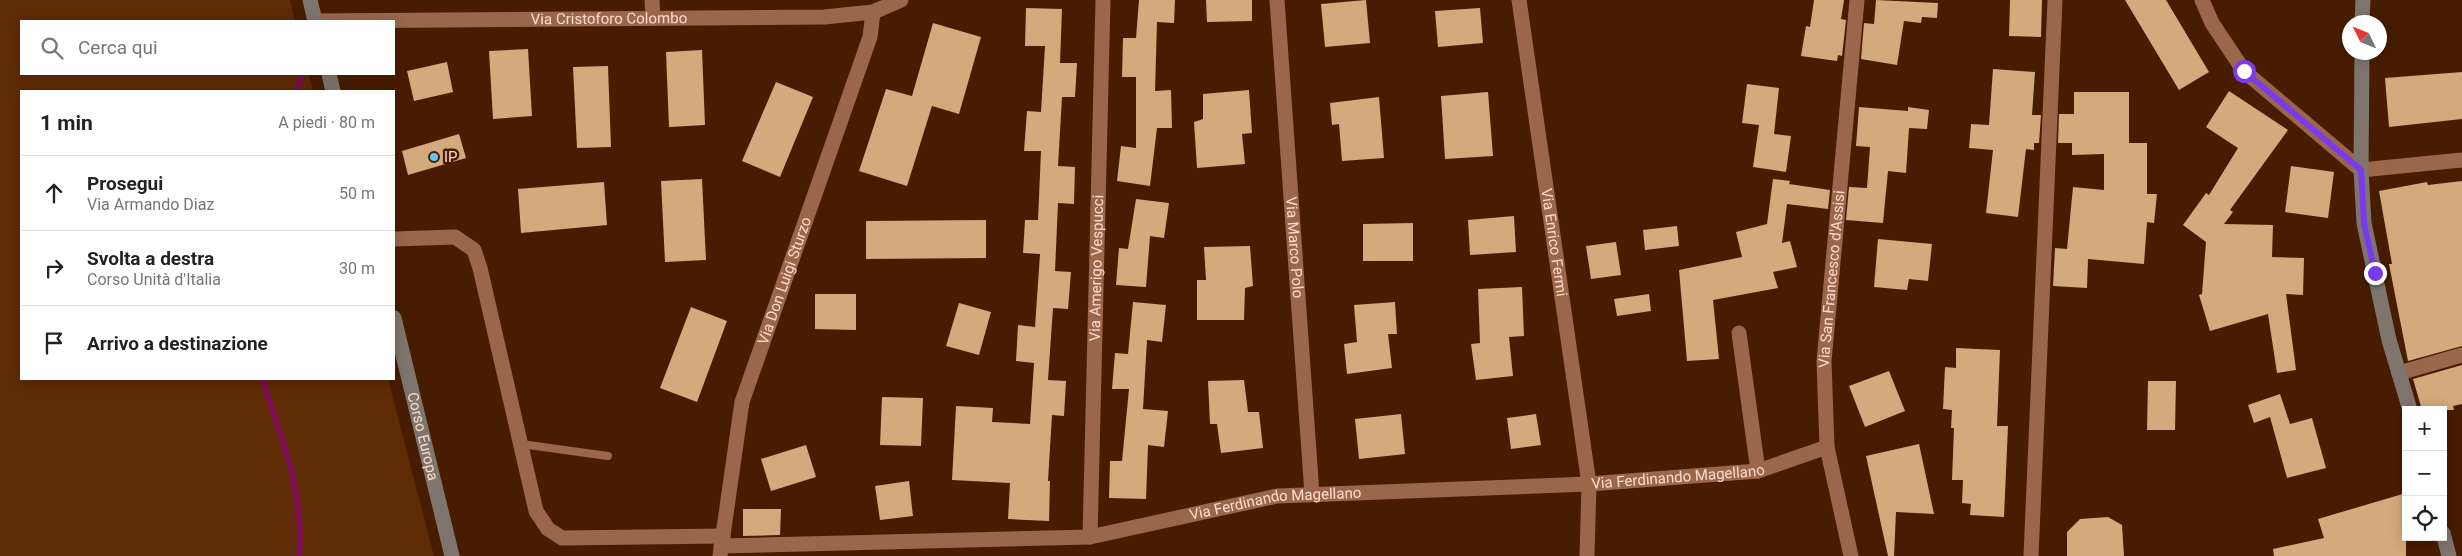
<!DOCTYPE html>
<html lang="it">
<meta charset="utf-8">
<style>
body{margin:0;font-family:Roboto,sans-serif;background:#f2f2f2;color:#222}
.controls{position:absolute;right:15px;bottom:15px;display:grid;overflow:hidden;border-radius:0px;box-shadow:0 2px 12px #0003}
.controls button{width:45px;height:45px;display:grid;place-items:center;padding:0;border:0;border-bottom:1px solid #e0e0e0;background:#fff;color:#222;font:25px sans-serif}
.compass{position:absolute;left:2342px;top:15px;width:45px;height:45px;border-radius:50%;background:#fff;box-shadow:0 2px 12px #0003;rotate:313deg}
.stop{position:absolute;width:15px;height:15px;margin:-11px;border:4px solid #7c3aed;border-radius:50%;background:#fff}
.stop.end{background:#7c3aed;border-color:#fff;box-shadow:0 1px 5px #0008}
.list{margin:0;padding:0;list-style:none}
h2{display:flex;justify-content:space-between;align-items:center;height:65px;margin:0;padding:0 20px;font-size:21px}
h2 small{font-size:16px;font-weight:400;color:#767676}
.list li{display:grid;grid-template-columns:32px 1fr auto;gap:15px;align-items:center;box-sizing:border-box;height:75px;padding:0 20px;border-top:1px solid #e0e0e0}
.list b{display:block;font-size:19px;white-space:nowrap}
.list p{margin:0;font-size:16px;white-space:nowrap;color:#767676}
.list em{font-size:16px;font-style:normal;color:#767676}
.icon{flex:none;width:28px;height:28px;fill:none;stroke:currentColor;stroke-width:2;stroke-linecap:round;stroke-linejoin:round}
.map{position:relative;flex:none;width:2462px;height:556px;overflow:hidden}
.search{position:absolute;background:#fff;box-shadow:0 2px 12px #0003;left:20px;top:20px;width:375px;height:55px;display:flex;align-items:center;gap:12px;box-sizing:border-box;padding:0 18px;border-radius:0px;color:#767676;font-size:19px}
.panel{position:absolute;background:#fff;box-shadow:0 2px 12px #0003;left:20px;top:90px;width:375px;height:290px;border-radius:0px}
.map>svg:first-child{display:block}
</style>
<div class="map">
<svg width="2462" height="556" viewBox="0 0 2462 556">
<rect width="100%" height="100%" fill="#481c00"/>
<path fill="#5f2b04" d="M0,0H290L295,21H21V74H309L313,91H21V379H388L434,556H0Z"/>
<g fill="none" stroke-linecap="round" stroke-linejoin="round">
<path stroke="#7a0e50" stroke-width="6" d="M297,91L301,76
M262,379C281,436 305,495 299,556"/>
</g>
<path fill="#d3aa7b" d="M1139,0H1175L1174,23L1157,22L1155,91L1171,90L1172,128H1157L1150,186L1117,181L1121,146L1136,148V77H1122L1123,38H1136Z
M1206,0H1252V21L1207,22Z
M1366,0L1370,43L1325,47L1321,4Z
M1814,0H1844L1841,19L1846,20L1842,56L1838,55L1837,61L1801,56L1806,26L1810,27Z
M1876,0L1938,3L1937,18L1922,17L1921,23L1904,21L1897,65L1861,59L1864,23L1874,24Z
M2010,0H2042L2041,37L2009,36Z
M2125,0H2166L2209,72L2179,90Z
M1026,8L1062,9L1060,63H1077L1075,97H1062L1058,166L1075,167L1074,204L1058,203L1055,271L1071,272L1068,309L1053,308L1048,380L1066,381L1064,416L1052,415L1048,481H1050L1049,521L1008,519L1010,483L952,480L956,406L993,408L992,422L1030,424L1034,363L1016,361L1018,325L1035,327L1040,254L1023,253L1025,220H1038L1041,151H1024L1027,111L1041,112L1045,46H1025Z
M1480,8L1483,43L1438,47L1435,11Z
M933,23L981,37L959,114L932,106L907,186L859,171L886,89L912,96Z
M528,49L532,116L493,119L489,51Z
M702,50L705,125L669,127L666,52Z
M447,62L453,92L414,101L407,71Z
M608,66L611,147L577,148L573,67Z
M1993,69L2035,72L2032,115H2041L2039,143H2034V150L2026,149L2018,217L1986,213L1993,150L1969,148L1971,124L1989,125Z
M2462,72V119L2389,127L2385,78Z
M776,82L813,97L780,177L742,161Z
M1747,84L1779,88L1774,134L1791,136L1786,172L1753,167L1759,125L1742,123Z
M1249,90L1252,133L1242,134L1245,164L1197,168L1194,122L1203,119V94Z
M2229,91L2288,130L2230,210L2233,212L2224,224L2273,225L2272,257L2304,258L2303,295L2286,294L2296,370L2277,373L2268,314L2210,331L2199,295L2202,294L2206,242L2183,225L2206,193L2209,195L2238,148L2206,127Z
M1488,92L1493,156L1445,159L1441,96Z
M2074,92H2129V143H2147V194H2157L2154,223L2147,222L2144,264L2088,259L2087,288L2053,286L2055,248L2067,249L2073,187L2104,190V154L2072,155V143H2058L2059,114H2074Z
M1379,97L1384,158L1342,161L1339,124L1332,125L1330,103Z
M1859,107L1908,111V107L1929,110L1927,129L1909,128L1906,173L1888,171L1883,223L1846,220L1849,187L1867,188L1870,147L1856,146Z
M459,134L466,158L408,175L402,151Z
M2291,166L2334,172L2328,218L2285,212Z
M702,179L706,260L665,262L661,181Z
M1773,179L1790,181L1789,184L1830,190L1828,209L1787,204L1782,243L1790,241L1797,267L1773,272L1778,288L1713,300L1719,359L1687,361L1679,270L1742,257L1736,232L1767,224Z
M2462,181V346L2408,361L2389,264H2392L2379,191L2427,182L2428,185Z
M604,182L607,225L521,233L518,189Z
M1136,199L1169,203L1164,238L1150,236L1146,287L1116,285L1119,248L1128,249Z
M1514,216L1516,252L1470,255L1468,220Z
M986,220V258L866,259V221Z
M1413,223V261H1363V224Z
M1677,226L1679,246L1645,250L1643,230Z
M1878,239L1932,244L1928,281L1909,279L1907,290L1874,287Z
M1616,242L1621,275L1591,279L1586,246Z
M1250,246L1253,286L1245,288L1244,320H1197V280H1206L1204,247Z
M1522,287L1524,336L1509,337L1513,376L1476,380L1471,344L1480,343L1478,289Z
M815,294H856V330L815,329Z
M1649,294L1651,311L1617,316L1614,299Z
M1133,302L1166,305L1162,342L1147,340L1143,409L1168,411L1164,447L1148,445L1146,499L1109,498L1110,461H1122L1129,389H1112L1115,353L1128,354Z
M1395,302L1397,334H1388L1392,368L1347,374L1344,344L1357,342L1354,305Z
M959,303L991,312L979,355L946,346Z
M691,307L727,321L697,402L660,388Z
M1956,348L2000,350L1997,426H2008L2004,517L1970,515L1971,504L1962,503L1963,480H1952L1954,428H1951L1952,410L1943,409L1945,367L1956,368Z
M2462,365V404L2453,406L2454,410H2422L2413,379Z
M1889,371L1905,411L1865,427L1849,386Z
M1244,380L1248,412H1259L1263,448L1221,453L1217,424H1210L1208,381Z
M2148,381H2176L2175,430H2147Z
M2280,394L2290,424L2312,418L2326,468L2287,478L2270,417L2254,423L2248,405Z
M882,397L923,398L921,446L880,445Z
M1401,414L1405,454L1359,459L1355,419Z
M1536,414L1541,445L1511,449L1507,418Z
M1919,444L1934,514L1896,512L1894,556H1888L1866,456Z
M806,445L816,477L771,491L761,459Z
M909,481L913,516L880,520L875,486Z
M2406,493V556H2274L2273,549L2324,538L2318,519Z
M743,509H781L780,535L743,536Z
M2108,517L2122,525L2124,556H2067V532L2080,519Z"/>
<g fill="none" stroke-linecap="round" stroke-linejoin="round">
<path stroke="#9b674a" stroke-width="8" d="M521,444L608,456"/>
<g stroke="#9b674a" stroke-width="15">
<path d="M652,0L653,18"/>
<path id="s1" d="M1277,0L1312,494"/>
<path id="s2" d="M1519,0L1589,484L1587,556"/>
<path d="M2202,0L2212,23L2244,71L2361,170L2462,160"/>
<path id="s3" d="M315,21L824,17L873,12L901,0"/>
<path d="M394,239L455,237L474,250L480,268L536,511L548,529L562,538L723,536"/>
<path d="M1739,333L1758,471"/>
<path d="M2399,373L2462,355"/>
<path id="s4" d="M1090,537L1103,0"/>
<path id="s5" d="M721,546L1090,537L1277,496L1589,484L1758,471L1827,447"/>
<path id="s6" d="M720,556L742,402L870,37L873,12"/>
<path id="s7" d="M1851,556L1827,447L1824,361L1857,0"/>
<path d="M2031,556L2055,0"/>
</g>
<g stroke="#7e766e" stroke-width="15">
<path d="M310,0L315,21"/>
<path d="M2362,22L2363,0"/>
<path d="M2362,52L2361,170L2364,223L2389,340L2410,410"/>
<path d="M329,74L333,91"/>
<path id="s8" d="M394,318L452,556"/>
<path d="M2443,533L2449,556"/>
</g>
</g>
<g fill="none" stroke-linecap="round" stroke-linejoin="round">
<path stroke="#7c3aed" stroke-width="6" d="M2244,71L2361,170L2364,223L2375,273"/>
</g>
<circle fill="#67c4ef" stroke="#481c00" stroke-width="2" cx="434" cy="157" r="5"/>
<g text-anchor="middle" stroke-width="5" stroke-linejoin="round" paint-order="stroke">
<g font-size="15" fill="#fadccc" stroke="#481c00">
<text dy="5" stroke="none"><textPath href="#s3" startOffset="294">Via Cristoforo Colombo</textPath></text>
<text dy="5" stroke="none"><textPath href="#s2" startOffset="245">Via Enrico Fermi</textPath></text>
<text dy="5" stroke="none"><textPath href="#s1" startOffset="248">Via Marco Polo</textPath></text>
<text dy="5" stroke="none"><textPath href="#s4" startOffset="269">Via Amerigo Vespucci</textPath></text>
<text dy="5" stroke="none"><textPath href="#s7" startOffset="280">Via San Francesco d'Assisi</textPath></text>
<text dy="5" stroke="none"><textPath href="#s6" startOffset="284">Via Don Luigi Sturzo</textPath></text>
<text dy="5" stroke="none"><textPath href="#s8" startOffset="122">Corso Europa</textPath></text>
<text dy="5" stroke="none"><textPath href="#s5" startOffset="962">Via Ferdinando Magellano</textPath></text>
<text dy="5" stroke="none"><textPath href="#s5" startOffset="558">Via Ferdinando Magellano</textPath></text>
</g>
<g font-size="15" fill="#fadccc" stroke="#481c00" text-anchor="start">
<text x="444" y="162">IP</text>
</g>
</g>
</svg>
<div class="controls">
<button>+</button>
<button>−</button>
<button><svg class="icon" aria-label="locate" viewBox="0 0 24 24"><circle cx="12" cy="12" r="6"/><path d="M12 2v4M12 18v4M2 12h4M18 12h4"/></svg></button>
</div>
<svg class="compass" viewBox="-18 -18 36 36"><path d="M0-13l5 13h-10z" fill="#e53935"/><path d="M0 13l5-13h-10z" fill="#767676"/></svg>
<div class="stop" style="left:2244px;top:71px"></div>
<div class="stop end" style="left:2375px;top:273px"></div>
<div class="search"><svg class="icon" aria-label="search" viewBox="0 0 24 24"><circle cx="10" cy="10" r="6"/><path d="M15 15l6 6"/></svg>Cerca qui</div>
<section class="panel">
<h2>1 min<small>A piedi · 80 m</small></h2>
<ul class="list">
<li><svg class="icon" aria-label="ahead" viewBox="0 0 24 24"><path d="M12 20V5M6 11l6-6 6 6"/></svg><div><b>Prosegui</b><p>Via Armando Diaz</p></div><em>50 m</em></li>
<li><svg class="icon" aria-label="right" viewBox="0 0 24 24"><path d="M7 20v-9h11M14 6l5 5-5 5"/></svg><div><b>Svolta a destra</b><p>Corso Unità d'Italia</p></div><em>30 m</em></li>
<li><svg class="icon" aria-label="arrive" viewBox="0 0 24 24"><path d="M6 21V4h12l-3 4 3 4H6"/></svg><div><b>Arrivo a destinazione</b></div></li>
</ul>
</section>
</div>
